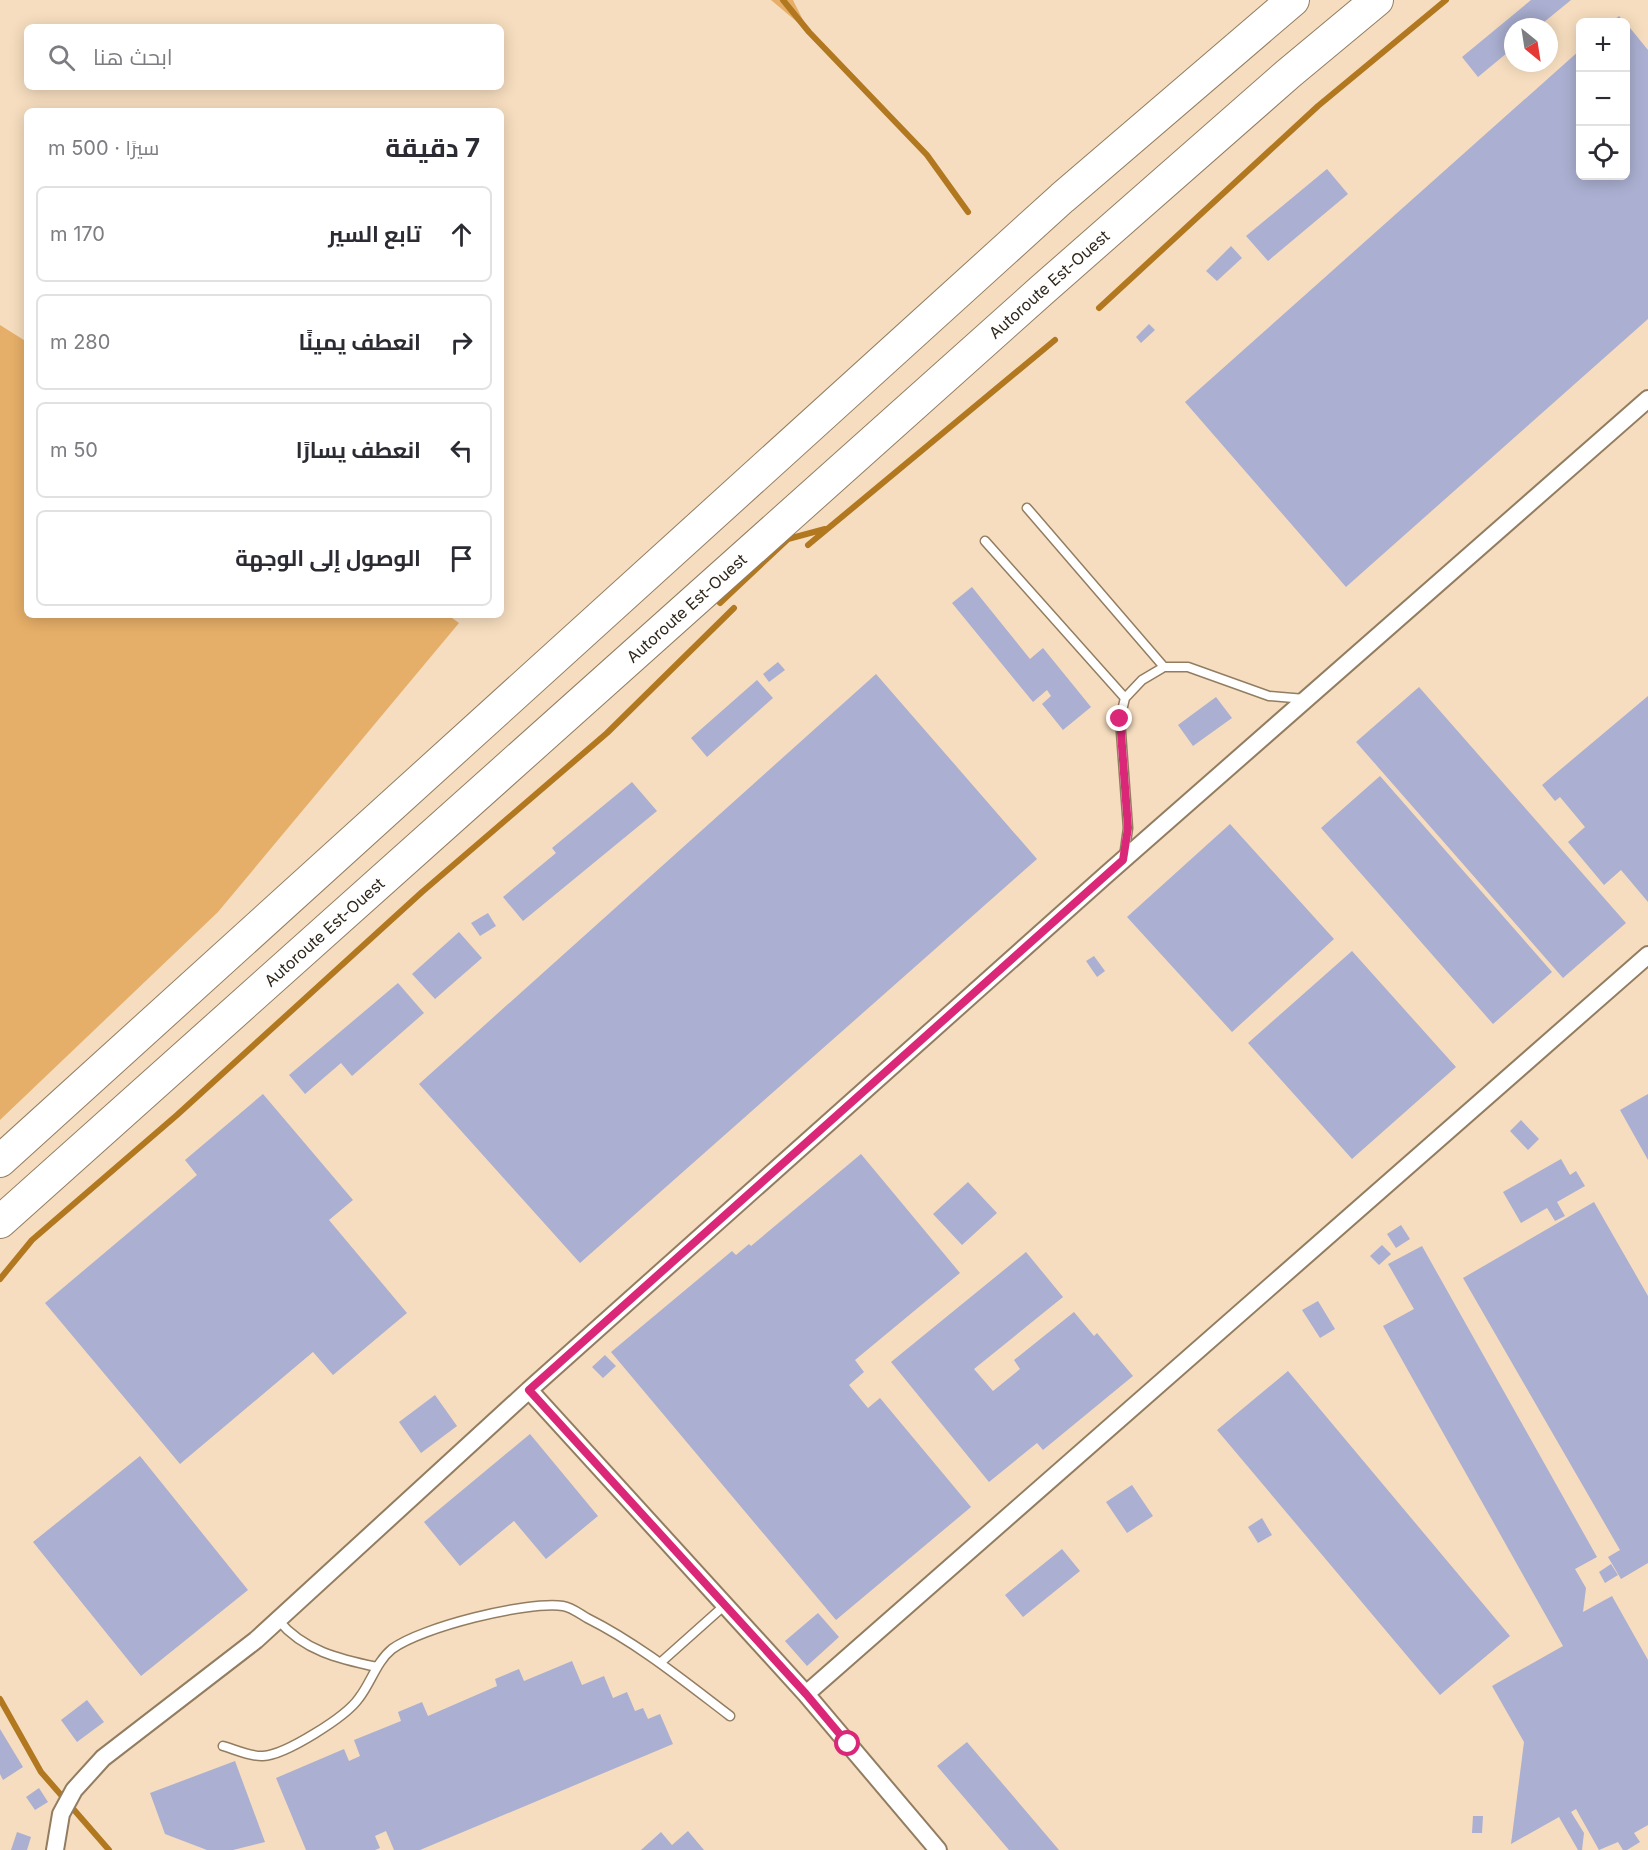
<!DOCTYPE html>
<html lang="ar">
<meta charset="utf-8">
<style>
body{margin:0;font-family:Inter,Cairo,sans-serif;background:#f7f7f7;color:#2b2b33;direction:rtl}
.controls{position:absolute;right:18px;top:18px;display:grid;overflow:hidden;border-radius:9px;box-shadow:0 3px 15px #0003}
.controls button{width:54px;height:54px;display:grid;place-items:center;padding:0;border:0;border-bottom:2px solid #e1e1e2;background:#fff;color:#2b2b33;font:30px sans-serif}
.compass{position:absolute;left:1504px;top:18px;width:54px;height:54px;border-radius:50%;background:#fff;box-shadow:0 3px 15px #0003;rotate:150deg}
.stop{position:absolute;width:18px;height:18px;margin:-14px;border:4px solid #db2777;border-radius:50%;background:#fff}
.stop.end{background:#db2777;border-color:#fff;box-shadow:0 2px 6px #0008}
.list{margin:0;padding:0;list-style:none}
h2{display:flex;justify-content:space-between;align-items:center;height:78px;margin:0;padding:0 24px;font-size:26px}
h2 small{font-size:20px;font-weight:400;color:#7c7c81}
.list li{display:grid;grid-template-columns:39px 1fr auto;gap:18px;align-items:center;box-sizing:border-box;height:96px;margin:0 12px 12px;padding:0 12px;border:2px solid #e1e1e2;border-radius:9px}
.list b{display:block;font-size:22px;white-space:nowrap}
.list em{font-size:20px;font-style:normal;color:#7c7c81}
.icon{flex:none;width:33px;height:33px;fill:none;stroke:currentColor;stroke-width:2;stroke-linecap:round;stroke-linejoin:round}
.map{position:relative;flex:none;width:1648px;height:1850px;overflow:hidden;direction:ltr}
.search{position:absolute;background:#fff;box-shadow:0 3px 15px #0003;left:24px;top:24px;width:480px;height:66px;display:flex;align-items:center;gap:15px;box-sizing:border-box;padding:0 21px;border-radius:9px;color:#7c7c81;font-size:22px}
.panel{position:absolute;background:#fff;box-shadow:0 3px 15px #0003;left:24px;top:108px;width:480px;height:510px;border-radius:9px;direction:rtl}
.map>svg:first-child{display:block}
</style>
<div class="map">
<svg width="1648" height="1850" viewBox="0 0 1648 1850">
<rect width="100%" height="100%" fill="#f6ddbf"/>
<path fill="#e6af69" d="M771,0H793L809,32Z
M0,325L27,342V615H448L459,623L218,912L0,1120Z"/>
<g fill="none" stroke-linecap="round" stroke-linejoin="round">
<path stroke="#b17820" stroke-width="6" d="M783,0L809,32L927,155L968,212
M1099,308L1318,106L1446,0
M808,545L1055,340
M720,603L788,539L825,529
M0,1279L32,1240L177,1115L422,892L607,733L734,608
M0,1699L41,1772L109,1850"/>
</g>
<path fill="#abafd1" d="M1531,0H1571L1538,27H1513V48L1478,77L1462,57Z
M1619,16L1625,22H1611Z
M1626,23L1648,50V319L1346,587L1185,402L1580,50V176H1626Z
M1327,169L1348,194L1268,261L1246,236Z
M1231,246L1242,258L1217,281L1206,271Z
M1149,324L1155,330L1141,343L1136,337Z
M972,587L1030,659L1043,648L1091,707L1063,730L1042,704L1051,696L1047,690L1033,702L952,603Z
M778,662L785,670L769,682L763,674Z
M876,674L1037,859L580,1263L419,1084Z
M757,680L773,698L707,757L691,738Z
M1419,687L1626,923L1563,978L1356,742Z
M1648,696V902L1621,870L1604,885L1568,842L1585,827L1560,797L1555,801L1542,785Z
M1216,697L1232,718L1193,746L1178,725Z
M1380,776L1552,972L1493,1024L1321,828Z
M632,782L657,811L523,921L503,897L556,853L552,848Z
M1230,824L1334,939L1232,1032L1127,917Z
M488,913L496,926L480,936L471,923Z
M459,932L482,958L435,999L412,974Z
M1352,951L1456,1067L1352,1159L1248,1043Z
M1094,956L1105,971L1097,977L1086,961Z
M398,983L424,1013L352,1076L341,1063L305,1094L289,1075Z
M263,1094L353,1200L329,1220L407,1313L333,1375L313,1352L180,1464L45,1303L197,1175L185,1160Z
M1648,1094V1160L1620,1110Z
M1521,1120L1539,1139L1528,1150L1510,1131Z
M861,1154L960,1273L855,1360L864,1372L849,1385L868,1408L880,1398L971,1507L836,1620L611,1352L732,1251L736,1255L749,1244L751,1246Z
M1561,1159L1570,1175L1576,1171L1585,1186L1557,1202L1565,1216L1555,1221L1547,1208L1521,1223L1503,1192Z
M968,1182L997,1213L962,1245L933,1214Z
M1594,1202L1648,1296V1563L1621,1579L1608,1557L1620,1550L1463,1278Z
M1401,1225L1410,1239L1396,1248L1387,1234Z
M1382,1245L1391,1254L1379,1265L1370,1256Z
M1422,1246L1597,1557L1575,1569L1586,1588L1583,1612L1612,1596L1648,1660V1825L1634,1833L1640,1842L1627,1850H1623L1618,1842L1599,1850L1576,1809L1571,1812L1584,1833L1582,1850H1578L1559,1817L1511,1844L1524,1742L1492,1686L1563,1646L1383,1326L1414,1309L1388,1264Z
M1026,1252L1063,1297L974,1369L993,1391L1020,1369L1014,1360L1074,1312L1094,1336L1097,1333L1133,1376L1043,1450L1037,1443L989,1482L891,1362Z
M1318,1301L1335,1329L1320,1338L1302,1310Z
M605,1355L616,1366L603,1378L592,1367Z
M1288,1371L1510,1636L1440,1695L1217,1430Z
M435,1395L457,1426L421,1453L399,1422Z
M530,1434L598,1516L546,1559L514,1521L460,1566L424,1522Z
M140,1456L248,1590L141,1676L33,1542Z
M1132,1485L1153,1516L1127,1533L1106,1502Z
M1262,1518L1272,1535L1258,1543L1248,1527Z
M1062,1549L1080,1571L1023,1617L1005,1595Z
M1611,1564L1618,1575L1605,1583L1599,1572Z
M818,1613L839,1637L807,1666L785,1641Z
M572,1661L582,1685L604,1676L613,1698L627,1692L635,1711L643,1708L648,1719L660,1714L673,1744L420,1850H394L386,1831L375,1836L380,1848L375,1850H306L276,1778L344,1749L349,1761L360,1756L354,1740L401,1721L398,1712L422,1702L428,1716L497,1686L495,1679L519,1669L524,1681Z
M87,1700L104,1722L77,1742L61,1720Z
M0,1729L23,1767L3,1780L0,1774Z
M967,1742L1059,1850H1009L937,1766Z
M235,1761L265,1842L233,1850H207L165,1834L150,1793Z
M39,1788L48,1802L35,1810L26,1797Z
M1473,1816H1483L1482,1833H1472Z
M688,1831L704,1850H641L661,1832L672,1845Z
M17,1832L31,1837L27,1850H11Z"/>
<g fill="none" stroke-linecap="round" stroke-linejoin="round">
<g stroke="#937d61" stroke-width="11">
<path id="service" d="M1027,508L1164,667
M985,541L1125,698
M1124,857L1128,828L1120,719L1125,698L1142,680L1164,667H1188L1269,696L1305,699
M278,1620C304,1651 339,1659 377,1667
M660,1663L725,1605
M223,1746C234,1749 251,1757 263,1756C285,1755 346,1717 359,1698C371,1683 376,1662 392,1649C422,1627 526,1601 563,1606C571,1607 580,1614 587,1618C639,1644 684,1681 730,1716"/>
</g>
<g stroke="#937d61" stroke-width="20">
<path id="minor" d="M806,1694L1648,955
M55,1850L61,1814L74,1790L103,1758L256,1640L529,1390
M938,1850L806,1694L529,1390L1107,874L1648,399"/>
</g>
<g stroke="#937d61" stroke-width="34">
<g id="motorway">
<path d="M0,1161L1062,198L1293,0"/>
<path id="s1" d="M0,1222L1042,290L1288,74L1377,0"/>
</g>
</g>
<use href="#service" stroke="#fff" stroke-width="8"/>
<use href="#minor" stroke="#fff" stroke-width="16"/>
<use href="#motorway" stroke="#fff" stroke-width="32"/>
</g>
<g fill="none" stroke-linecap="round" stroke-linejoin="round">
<path stroke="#db2777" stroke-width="8" d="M848,1744L806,1694L529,1390L1123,860L1128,828L1120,719"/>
</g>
<g text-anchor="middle" stroke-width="6" stroke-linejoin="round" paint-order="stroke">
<g font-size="16" fill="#30271b" stroke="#fff">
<text dy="6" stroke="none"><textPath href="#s1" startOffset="1407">Autoroute Est-Ouest</textPath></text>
<text dy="6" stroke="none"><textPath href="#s1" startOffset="921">Autoroute Est-Ouest</textPath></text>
<text dy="6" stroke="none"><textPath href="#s1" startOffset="435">Autoroute Est-Ouest</textPath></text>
</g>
</g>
</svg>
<div class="controls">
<button>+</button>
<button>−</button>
<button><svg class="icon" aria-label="locate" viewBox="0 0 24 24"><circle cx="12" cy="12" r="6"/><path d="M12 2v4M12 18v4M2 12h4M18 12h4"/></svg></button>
</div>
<svg class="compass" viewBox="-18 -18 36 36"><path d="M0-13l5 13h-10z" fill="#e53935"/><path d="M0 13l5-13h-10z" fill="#7c7c81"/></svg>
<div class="stop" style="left:848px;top:1744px"></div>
<div class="stop end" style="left:1120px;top:719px"></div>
<div class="search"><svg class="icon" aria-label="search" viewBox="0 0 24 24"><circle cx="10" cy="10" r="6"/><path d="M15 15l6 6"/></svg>ابحث هنا</div>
<section class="panel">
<h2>7 دقيقة<small>سيرًا · 500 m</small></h2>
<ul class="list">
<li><svg class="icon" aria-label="ahead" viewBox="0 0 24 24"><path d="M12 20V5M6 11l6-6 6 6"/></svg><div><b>تابع السير</b></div><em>170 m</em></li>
<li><svg class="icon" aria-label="right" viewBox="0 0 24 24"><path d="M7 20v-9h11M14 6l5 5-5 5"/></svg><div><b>انعطف يمينًا</b></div><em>280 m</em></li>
<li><svg class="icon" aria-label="left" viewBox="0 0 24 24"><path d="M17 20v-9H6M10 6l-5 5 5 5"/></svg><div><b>انعطف يسارًا</b></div><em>50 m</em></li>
<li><svg class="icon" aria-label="arrive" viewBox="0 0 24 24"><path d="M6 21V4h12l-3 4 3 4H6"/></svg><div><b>الوصول إلى الوجهة</b></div></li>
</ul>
</section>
</div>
